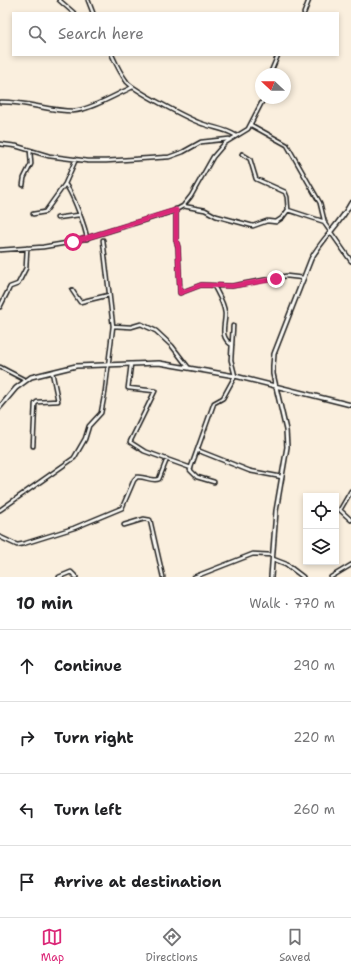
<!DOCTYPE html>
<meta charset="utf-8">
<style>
body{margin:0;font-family:"Shantell Sans",sans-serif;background:#f2f2f2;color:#202124}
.controls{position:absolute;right:12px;bottom:12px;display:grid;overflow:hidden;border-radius:0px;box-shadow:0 2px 6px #0003}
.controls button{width:36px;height:36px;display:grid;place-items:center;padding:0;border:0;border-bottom:1px solid #e0e0e0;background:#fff;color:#202124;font:20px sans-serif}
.compass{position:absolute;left:255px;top:68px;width:36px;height:36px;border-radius:50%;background:#fff;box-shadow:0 2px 6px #0003;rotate:292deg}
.stop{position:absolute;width:12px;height:12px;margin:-9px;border:3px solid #db2777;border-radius:50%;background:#fff}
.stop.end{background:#db2777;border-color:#fff;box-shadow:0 1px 4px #0008}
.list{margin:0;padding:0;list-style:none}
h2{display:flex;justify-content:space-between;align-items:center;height:52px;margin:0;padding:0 16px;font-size:17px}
h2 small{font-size:13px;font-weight:400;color:#757577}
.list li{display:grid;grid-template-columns:26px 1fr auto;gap:12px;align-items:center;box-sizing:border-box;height:72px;padding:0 16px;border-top:1px solid #e0e0e0}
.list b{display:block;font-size:15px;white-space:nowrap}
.list em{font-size:13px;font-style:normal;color:#757577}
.icon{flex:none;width:22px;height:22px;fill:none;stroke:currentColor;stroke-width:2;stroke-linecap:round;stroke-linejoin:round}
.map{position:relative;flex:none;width:351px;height:577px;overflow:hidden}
.search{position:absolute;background:#fff;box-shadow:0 2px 6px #0003;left:12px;right:12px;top:12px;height:44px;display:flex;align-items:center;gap:10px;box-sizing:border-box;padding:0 14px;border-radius:0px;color:#757577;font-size:15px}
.sheet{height:340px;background:#fff}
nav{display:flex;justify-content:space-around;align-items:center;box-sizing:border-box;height:56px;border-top:1px solid #e0e0e0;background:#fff;font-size:11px;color:#757577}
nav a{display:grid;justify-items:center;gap:2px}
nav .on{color:#db2777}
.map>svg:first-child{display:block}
</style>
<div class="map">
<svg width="351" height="577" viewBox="0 0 351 577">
<rect width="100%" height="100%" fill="#faefde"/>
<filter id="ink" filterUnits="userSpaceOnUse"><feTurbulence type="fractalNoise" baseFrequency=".025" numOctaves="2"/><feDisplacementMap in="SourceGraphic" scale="8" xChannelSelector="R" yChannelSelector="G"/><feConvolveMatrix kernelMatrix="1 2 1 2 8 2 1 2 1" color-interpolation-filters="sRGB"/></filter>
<g filter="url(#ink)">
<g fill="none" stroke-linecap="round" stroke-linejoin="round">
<g stroke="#1c1c1c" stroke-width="5.5">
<path id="street" d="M59,0L74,13
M88,0L93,13
M304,13L309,0
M112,55C116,64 121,74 127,82C135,91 190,120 203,124C214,128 225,129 235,135
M270,74L278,55
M0,102C25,101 48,111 73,111C90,110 117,94 133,87
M251,125L287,145L320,203L325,224L351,261
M0,144L16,146L49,156L88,161H106L169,157L183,152L201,142L229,139
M242,154L250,159L256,179L285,192L287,197L288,210L325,222
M76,159L65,184C72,192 86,228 87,239
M23,185L24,178L31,164L30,150
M183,206L205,210L216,216L253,226L267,221L276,222L282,218L288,210
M176,209V240L178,247L180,293L201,285L232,286L286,276L304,278
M33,214L45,212L65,184
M57,218L79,215
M0,250L43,247L73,242L174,211L183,206L191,196L213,157L225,143L248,129L264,98
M214,286C218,294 224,303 225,313C226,324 218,336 232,345
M72,290L80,302L109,295
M0,307L10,287L18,284L26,268L27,248
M113,326L131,327L141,324L156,331L172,346L188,367
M131,364L128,388L155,391L130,442L144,451L191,468
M0,367L25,380
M33,446L35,404L37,402L58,401L52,372
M197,450L250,471L282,477
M214,482L197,477L190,470L214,403L223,398L235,376L231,360L233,326
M351,491L340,510L351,520
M0,510L74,458L85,439L89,426L101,413L105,392L113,326L103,240
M124,525L144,519L150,520L163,577
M0,537L17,545L23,544L74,528L122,508L134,480L137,477C145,476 152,482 159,479L167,459
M273,559L286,564L303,577
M59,577L71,572L76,577
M194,577L253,554L272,555
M331,577L351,565"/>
</g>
<g stroke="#1c1c1c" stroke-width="6">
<path id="secondary" d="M0,407L16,388L31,377L76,366L159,363L235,376L351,405
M271,577L276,511L287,447L286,430L273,374V366L274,354L311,259C322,239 340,224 351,203"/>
</g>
<use href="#street" stroke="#fdfcf7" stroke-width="2.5"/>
<use href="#secondary" stroke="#fdfcf7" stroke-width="3"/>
</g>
</g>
<g fill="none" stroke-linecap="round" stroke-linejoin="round" filter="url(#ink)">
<path stroke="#db2777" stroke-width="5" d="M73,242L176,210V240L178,247L180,293L201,285L232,286L276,279"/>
</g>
</svg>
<div class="controls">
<button><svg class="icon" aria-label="locate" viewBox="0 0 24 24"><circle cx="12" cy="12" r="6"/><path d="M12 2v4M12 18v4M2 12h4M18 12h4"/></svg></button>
<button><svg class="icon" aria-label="layers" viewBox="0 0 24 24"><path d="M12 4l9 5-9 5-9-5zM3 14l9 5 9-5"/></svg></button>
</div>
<svg class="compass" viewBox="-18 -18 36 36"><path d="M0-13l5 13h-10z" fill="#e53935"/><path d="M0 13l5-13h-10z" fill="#757577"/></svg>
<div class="stop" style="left:73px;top:242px"></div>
<div class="stop end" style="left:276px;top:279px"></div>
<div class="search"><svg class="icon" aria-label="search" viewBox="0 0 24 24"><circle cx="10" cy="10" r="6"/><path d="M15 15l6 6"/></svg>Search here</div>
</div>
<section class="sheet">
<h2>10 min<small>Walk · 770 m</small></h2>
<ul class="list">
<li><svg class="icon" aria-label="ahead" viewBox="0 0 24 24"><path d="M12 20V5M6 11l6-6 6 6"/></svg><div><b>Continue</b></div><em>290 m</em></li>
<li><svg class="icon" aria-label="right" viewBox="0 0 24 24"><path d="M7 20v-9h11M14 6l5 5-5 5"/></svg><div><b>Turn right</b></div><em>220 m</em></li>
<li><svg class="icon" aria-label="left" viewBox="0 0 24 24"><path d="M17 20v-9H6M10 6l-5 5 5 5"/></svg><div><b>Turn left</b></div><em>260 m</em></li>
<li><svg class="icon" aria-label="arrive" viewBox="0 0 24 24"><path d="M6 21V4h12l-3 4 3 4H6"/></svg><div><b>Arrive at destination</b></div></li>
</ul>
</section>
<nav>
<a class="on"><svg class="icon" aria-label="map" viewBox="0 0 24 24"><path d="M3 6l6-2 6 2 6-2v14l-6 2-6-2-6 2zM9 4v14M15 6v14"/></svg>Map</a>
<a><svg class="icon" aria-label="directions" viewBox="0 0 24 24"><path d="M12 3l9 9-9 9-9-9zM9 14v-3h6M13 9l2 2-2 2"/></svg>Directions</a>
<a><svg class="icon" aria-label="saved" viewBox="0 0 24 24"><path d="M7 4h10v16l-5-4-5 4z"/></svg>Saved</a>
</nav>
